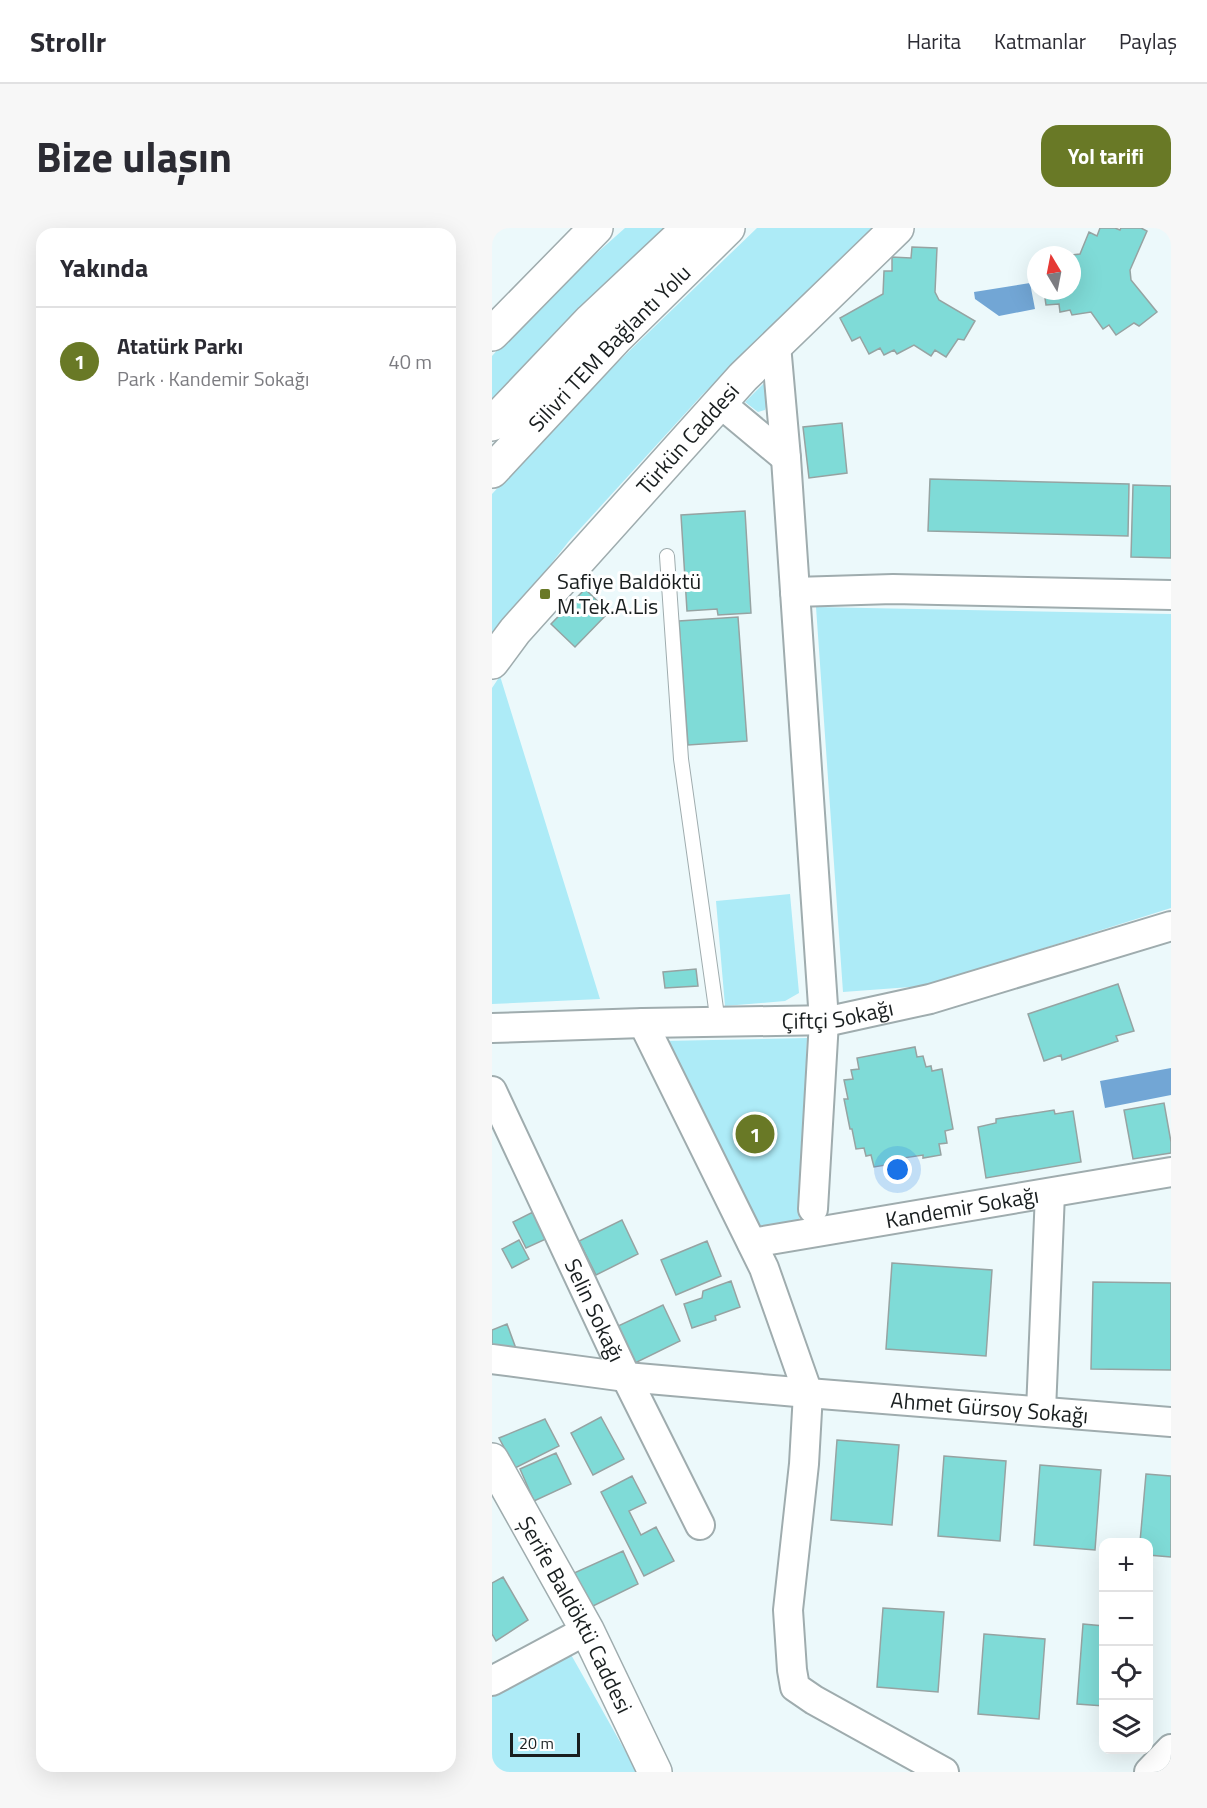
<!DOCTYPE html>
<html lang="tr">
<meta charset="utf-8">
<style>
body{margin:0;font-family:"Titillium Web",sans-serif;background:#f7f7f7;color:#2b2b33}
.controls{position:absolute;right:18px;bottom:18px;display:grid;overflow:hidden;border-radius:12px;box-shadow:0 6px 24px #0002}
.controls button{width:54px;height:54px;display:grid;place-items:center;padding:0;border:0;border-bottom:2px solid #e1e1e2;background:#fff;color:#2b2b33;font:30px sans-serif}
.compass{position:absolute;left:535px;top:18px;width:54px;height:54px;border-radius:50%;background:#fff;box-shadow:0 6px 24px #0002;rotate:350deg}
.scale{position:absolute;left:18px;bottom:15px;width:70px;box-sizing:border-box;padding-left:6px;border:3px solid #191e1f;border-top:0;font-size:16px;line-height:21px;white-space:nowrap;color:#191e1f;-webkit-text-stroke:4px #fff;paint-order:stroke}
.you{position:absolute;left:406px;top:942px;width:21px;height:21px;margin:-15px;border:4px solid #fff;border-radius:50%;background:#1a73e8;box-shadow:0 0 0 9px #1a73e833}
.badge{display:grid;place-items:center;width:39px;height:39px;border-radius:50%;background:#697926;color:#fff;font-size:20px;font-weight:700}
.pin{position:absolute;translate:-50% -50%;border:3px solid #fff;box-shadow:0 2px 6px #0006}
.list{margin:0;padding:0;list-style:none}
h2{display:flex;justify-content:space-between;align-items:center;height:78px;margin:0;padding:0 24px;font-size:26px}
h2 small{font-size:20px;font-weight:400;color:#7c7c81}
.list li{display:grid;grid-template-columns:39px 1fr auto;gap:18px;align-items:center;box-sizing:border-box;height:108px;padding:0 24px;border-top:2px solid #e1e1e2}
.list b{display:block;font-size:22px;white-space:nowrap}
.list p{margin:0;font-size:20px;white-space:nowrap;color:#7c7c81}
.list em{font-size:20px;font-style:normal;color:#7c7c81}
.icon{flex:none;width:33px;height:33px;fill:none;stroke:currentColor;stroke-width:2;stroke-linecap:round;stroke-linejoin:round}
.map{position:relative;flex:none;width:679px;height:1544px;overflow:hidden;border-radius:18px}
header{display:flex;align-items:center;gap:36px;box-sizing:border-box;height:84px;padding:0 30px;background:#fff;border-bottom:2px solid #e1e1e2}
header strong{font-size:28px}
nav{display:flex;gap:33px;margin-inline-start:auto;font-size:21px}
.intro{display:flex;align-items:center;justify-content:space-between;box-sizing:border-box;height:144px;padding:0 36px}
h1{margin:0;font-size:42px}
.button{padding:15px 27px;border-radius:18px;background:#697926;color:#fff;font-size:21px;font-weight:700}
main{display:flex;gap:36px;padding:0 36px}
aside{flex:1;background:#fff;border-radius:18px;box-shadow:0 6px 24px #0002}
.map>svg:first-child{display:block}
</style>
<header>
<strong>Strollr</strong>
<nav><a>Harita</a><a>Katmanlar</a><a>Paylaş</a></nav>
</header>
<div class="intro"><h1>Bize ulaşın</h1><a class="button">Yol tarifi</a></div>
<main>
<aside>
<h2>Yakında<small></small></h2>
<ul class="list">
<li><span class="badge">1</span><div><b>Atatürk Parkı</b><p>Park · Kandemir Sokağı</p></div><em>40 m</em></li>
</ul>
</aside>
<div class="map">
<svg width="679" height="1544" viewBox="0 0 679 1544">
<rect width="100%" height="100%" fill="#ecf9fb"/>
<path fill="#adebf7" d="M133,0H173L0,174V128L42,81Z
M265,0H385L210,167L77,313L0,411V266L102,157Z
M273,154L275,175L273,182L266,184L253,174Z
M324,379L679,386V680L432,758L351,764Z
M8,448L108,771L0,776V460Z
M298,666L307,765L293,773L233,778L224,673Z
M315,810L307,999L264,1008L170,813Z
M77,1423L145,1544H0V1464Z"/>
<path fill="#72a6d5" d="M538,55L543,81L507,88L483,71L482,64Z
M679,840V867L613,880L608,853Z"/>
<path fill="#7fdbd7" stroke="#96a3a2" stroke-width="1.5" d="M608,0H623L628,2L629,0H649L655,3L638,42L639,52L665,84L647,98L642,95L624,107L617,97L611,101L599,84L580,87L578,82L568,84L567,76L554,77L552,63H580V27L588,26L597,4L605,8Z
M420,19L445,20L443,64L447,72L483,93L472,112L466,111L454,129L443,122L439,128L422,117L405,126L402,122L392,127L388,120L377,126L368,109L360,113L348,90L391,66L392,43H400V29L419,30Z
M544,32V58H543L540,33Z
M350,195L355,245L317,250L311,199Z
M438,251L637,256L636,308L436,303Z
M641,257L679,258V330L639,329Z
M253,283L259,385L226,387L225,381L195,383L189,287Z
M93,361L117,384L83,419L59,396Z
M246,389L255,513L196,517L187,393Z
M204,741L206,758L173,760L171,744Z
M626,756L642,803L624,808L626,813L570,832L569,827L552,833L536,786Z
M423,819L425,829L431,828L434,839L439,838L440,843L450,841L461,901L453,903L455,915L447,916L449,927L431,930V927L411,930L412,934L382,939L379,927L374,928L372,920L364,921L360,901H358L352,871H356L352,852L361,851L359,842L367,841L365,830Z
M672,875L679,914V925L641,931L632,882Z
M562,882L563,886L581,883L589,934L494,950L486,899L504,895V891Z
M41,984L54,1011L34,1020L21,994Z
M130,992L146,1026L104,1047L87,1013Z
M27,1012L37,1031L20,1040L10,1021Z
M215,1013L229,1048L184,1067L169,1032Z
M400,1035L500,1042L494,1128L394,1121Z
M239,1053L248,1079L223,1088L224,1092L200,1100L192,1076L210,1070L211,1063Z
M601,1054L679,1055V1142L599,1141Z
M171,1077L188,1113L143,1135L126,1098Z
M15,1096L26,1126L0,1125V1102Z
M109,1189L132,1231L101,1247L79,1205Z
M53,1191L67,1218L23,1240L7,1210Z
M345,1212L407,1217L400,1297L339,1292Z
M64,1225L79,1256L42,1273L28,1241Z
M452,1228L514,1233L508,1313L446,1308Z
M548,1237L609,1242L603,1322L542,1317Z
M654,1246L679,1248V1329L656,1327V1314H648Z
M140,1248L154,1275L137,1283L149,1307L164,1299L182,1333L152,1348L109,1264Z
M131,1323L146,1356L99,1379L82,1345Z
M11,1349L36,1392L4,1413L0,1406V1355Z
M391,1380L452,1384L446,1464L385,1459Z
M591,1396L612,1398V1478L585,1476Z
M492,1406L553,1411L547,1491L486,1486Z"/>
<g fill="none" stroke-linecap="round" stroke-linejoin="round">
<g stroke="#9facae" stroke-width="16">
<path id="service" d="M175,328L189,531L226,795"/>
</g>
<g stroke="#9facae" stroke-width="32">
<g id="minor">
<path d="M284,117L294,230L332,793L321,981"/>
<path d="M228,175L294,230"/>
<path d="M303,364L401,361L679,367"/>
<path d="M151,795L272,1040L316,1165L312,1236L296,1382L300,1442L303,1459L322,1472L452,1544"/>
<path id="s1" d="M0,800L151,795L342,792L438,771L679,698"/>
<path id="s2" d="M0,863L134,1149L208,1297"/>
<path id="s3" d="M260,1015L679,944"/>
<path id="s4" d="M0,1131L134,1149L316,1165L679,1194"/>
<path d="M549,1183L558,965"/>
<path d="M0,1453L95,1402"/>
<path d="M657,1544L679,1521"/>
</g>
</g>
<g stroke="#9facae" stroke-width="36">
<g id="tertiary">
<path d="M0,106L104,0"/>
<path id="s5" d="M0,434L23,403L251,149L405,0"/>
</g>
</g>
<g stroke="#9facae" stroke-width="36">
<g id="secondary">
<path id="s6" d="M0,1232L95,1402L163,1544"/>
</g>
</g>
<g stroke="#9facae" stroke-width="36">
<g id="trunk">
<path d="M0,196L99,92L197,0"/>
<path id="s7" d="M0,243L124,110L236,0"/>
</g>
</g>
<use href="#service" stroke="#fff" stroke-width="14"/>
<use href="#minor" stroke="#fff" stroke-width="28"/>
<use href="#tertiary" stroke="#fff" stroke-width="33"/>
<use href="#secondary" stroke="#fff" stroke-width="33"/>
<use href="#trunk" stroke="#fff" stroke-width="33"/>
</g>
<rect fill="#697926" stroke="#fff" stroke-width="2" x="47" y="360" width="12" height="12" rx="3"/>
<g text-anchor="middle" stroke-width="6" stroke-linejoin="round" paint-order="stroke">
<g font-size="22" fill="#191e1f" stroke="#fff">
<text dy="8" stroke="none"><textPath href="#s7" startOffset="170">Silivri TEM Bağlantı Yolu</textPath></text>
<text dy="8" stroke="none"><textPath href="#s5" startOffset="297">Türkün Caddesi</textPath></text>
<text dy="8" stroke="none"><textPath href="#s1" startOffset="346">Çiftçi Sokağı</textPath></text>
<text dy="8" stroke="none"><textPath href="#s3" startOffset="213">Kandemir Sokağı</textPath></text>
<text dy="8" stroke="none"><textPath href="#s2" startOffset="242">Selin Sokağı</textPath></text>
<text dy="8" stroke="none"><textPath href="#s4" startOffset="500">Ahmet Gürsoy Sokağı</textPath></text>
<text dy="8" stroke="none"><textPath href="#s6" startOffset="176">Şerife Baldöktü Caddesi</textPath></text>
</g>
<g font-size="22" fill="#191e1f" stroke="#fff" text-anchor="start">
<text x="65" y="361">Safiye Baldöktü<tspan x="65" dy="25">M.Tek.A.Lis</tspan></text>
</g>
</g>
</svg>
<div class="controls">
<button>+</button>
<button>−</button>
<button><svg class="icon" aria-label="locate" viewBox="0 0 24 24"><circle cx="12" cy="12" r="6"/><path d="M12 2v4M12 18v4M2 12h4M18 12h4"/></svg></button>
<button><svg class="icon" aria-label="layers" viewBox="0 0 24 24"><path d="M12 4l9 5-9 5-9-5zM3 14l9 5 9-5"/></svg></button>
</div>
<svg class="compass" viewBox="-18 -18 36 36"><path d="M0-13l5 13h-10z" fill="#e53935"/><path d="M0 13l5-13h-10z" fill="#7c7c81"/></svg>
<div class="scale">20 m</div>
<div class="you"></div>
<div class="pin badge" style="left:263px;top:906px">1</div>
</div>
</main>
